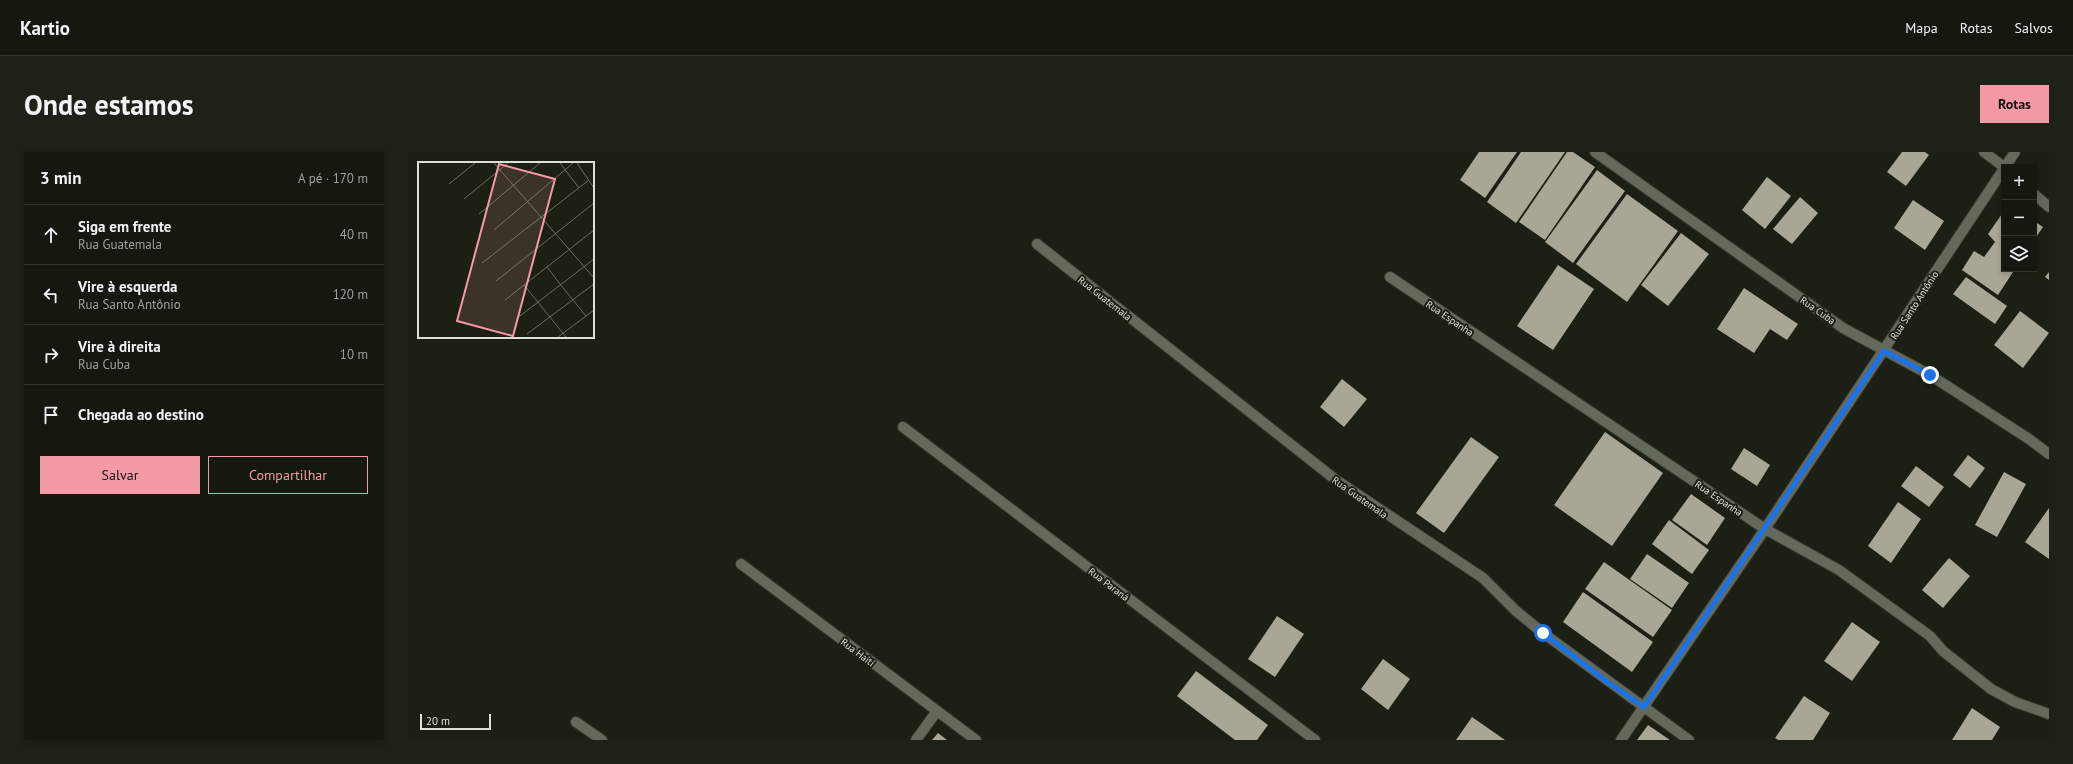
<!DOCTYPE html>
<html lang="pt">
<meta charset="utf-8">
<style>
body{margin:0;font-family:"PT Sans",sans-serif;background:#1e2118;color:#f1f3f6}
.controls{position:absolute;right:12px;top:12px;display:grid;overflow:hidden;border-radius:0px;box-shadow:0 2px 6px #0003}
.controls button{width:36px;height:36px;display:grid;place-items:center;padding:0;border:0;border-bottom:1px solid #34372f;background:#15180f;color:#f1f3f6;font:20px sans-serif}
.scale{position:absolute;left:12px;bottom:10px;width:71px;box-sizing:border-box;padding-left:4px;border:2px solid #dde0d8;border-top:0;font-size:11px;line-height:14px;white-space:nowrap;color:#dde0d8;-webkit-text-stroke:3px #1c2014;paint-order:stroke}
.stop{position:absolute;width:12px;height:12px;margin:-9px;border:3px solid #1a73e8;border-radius:50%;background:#fff}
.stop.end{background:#1a73e8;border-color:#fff;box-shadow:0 1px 4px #0008}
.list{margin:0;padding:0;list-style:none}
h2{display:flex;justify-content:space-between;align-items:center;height:52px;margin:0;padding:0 16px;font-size:17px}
h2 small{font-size:13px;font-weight:400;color:#9da09e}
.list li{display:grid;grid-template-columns:26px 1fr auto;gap:12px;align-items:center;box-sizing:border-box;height:60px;padding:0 16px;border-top:1px solid #34372f}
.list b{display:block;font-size:15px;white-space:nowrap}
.list p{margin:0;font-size:13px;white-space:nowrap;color:#9da09e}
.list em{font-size:13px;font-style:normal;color:#9da09e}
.actions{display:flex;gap:8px;padding:12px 16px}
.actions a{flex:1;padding:9px 0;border:1px solid #f49aa6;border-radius:0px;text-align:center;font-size:14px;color:#f49aa6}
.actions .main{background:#f49aa6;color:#111}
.icon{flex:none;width:22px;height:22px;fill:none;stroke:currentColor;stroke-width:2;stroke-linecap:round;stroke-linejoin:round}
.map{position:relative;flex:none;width:1641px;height:588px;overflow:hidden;border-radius:0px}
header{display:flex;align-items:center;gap:24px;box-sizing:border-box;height:56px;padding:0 20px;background:#15180f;border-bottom:1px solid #34372f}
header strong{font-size:19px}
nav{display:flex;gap:22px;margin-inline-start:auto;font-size:14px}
.intro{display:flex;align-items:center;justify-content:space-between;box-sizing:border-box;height:96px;padding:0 24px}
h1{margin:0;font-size:28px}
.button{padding:10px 18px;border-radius:0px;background:#f49aa6;color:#111;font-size:14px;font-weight:700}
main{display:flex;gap:24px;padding:0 24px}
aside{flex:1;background:#15180f;border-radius:0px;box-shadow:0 2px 6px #0003}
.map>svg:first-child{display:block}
</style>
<header>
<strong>Kartio</strong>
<nav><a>Mapa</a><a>Rotas</a><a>Salvos</a></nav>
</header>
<div class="intro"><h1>Onde estamos</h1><a class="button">Rotas</a></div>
<main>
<aside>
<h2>3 min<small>A pé · 170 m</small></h2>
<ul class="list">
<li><svg class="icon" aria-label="ahead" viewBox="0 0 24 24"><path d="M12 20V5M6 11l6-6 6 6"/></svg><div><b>Siga em frente</b><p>Rua Guatemala</p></div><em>40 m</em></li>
<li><svg class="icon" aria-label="left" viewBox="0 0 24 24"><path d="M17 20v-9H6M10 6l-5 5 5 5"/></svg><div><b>Vire à esquerda</b><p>Rua Santo Antônio</p></div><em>120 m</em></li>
<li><svg class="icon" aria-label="right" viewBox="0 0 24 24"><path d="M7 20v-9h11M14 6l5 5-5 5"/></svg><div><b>Vire à direita</b><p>Rua Cuba</p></div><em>10 m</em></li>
<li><svg class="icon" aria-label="arrive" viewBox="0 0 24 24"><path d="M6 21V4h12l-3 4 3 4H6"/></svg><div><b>Chegada ao destino</b></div></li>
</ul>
<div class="actions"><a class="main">Salvar</a><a>Compartilhar</a></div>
</aside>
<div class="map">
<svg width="1641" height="588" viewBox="0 0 1641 588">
<rect width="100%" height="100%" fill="#1c2014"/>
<path fill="#a8a695" d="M1071,0H1109L1077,46L1052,28Z
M1113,0H1157L1108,71L1079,50Z
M1159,0H1165L1187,15L1137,88L1111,70Z
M1494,0H1517L1521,3L1498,34L1479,20Z
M1189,18L1217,39L1165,111L1137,90Z
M1359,25L1383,44L1357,77L1334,58Z
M1219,42L1270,79L1219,150L1168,112Z
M1392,45L1410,61L1384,92L1365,77Z
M1505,48L1536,69L1517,98L1486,76Z
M1596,59V117H1607L1590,143L1554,118L1566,99L1576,105L1587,90L1580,82Z
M1626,69L1635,75L1626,88Z
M1273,81L1301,102L1260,154L1233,133Z
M1150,113L1186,137L1145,198L1109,174Z
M1641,120V128L1637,125Z
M1558,125L1599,154L1587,172L1545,142Z
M1336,136L1390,172L1379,188L1362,177L1346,201L1309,177Z
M1612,159L1641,181L1615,216L1586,193Z
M934,227L959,247L936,275L912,255Z
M1197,280L1255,321L1204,394L1146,353Z
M1063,285L1091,305L1036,381L1008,361Z
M1336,296L1362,313L1349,334L1323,317Z
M1560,303L1577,316L1562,336L1545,323Z
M1508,314L1536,335L1521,355L1493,334Z
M1596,320L1618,332L1589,385L1567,373Z
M1283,342L1317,366L1299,393L1264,368Z
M1490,350L1513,367L1483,411L1460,394Z
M1641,356V407L1617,390Z
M1261,368L1301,398L1284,422L1244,392Z
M1239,402L1281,431L1264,456L1222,427Z
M1541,406L1562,424L1535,456L1514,438Z
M1196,410L1264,458L1245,485L1177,437Z
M1175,440L1245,490L1224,520L1155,470Z
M869,464L896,482L867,525L840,507Z
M1444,470L1472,490L1444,529L1416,509Z
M975,507L1002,527L980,558L953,537Z
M788,519L860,573L849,588H827L769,544Z
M1396,544L1422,561L1405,588H1370L1367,586Z
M1564,556L1592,575L1584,588H1544Z
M1064,565L1097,588H1048Z
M1240,573L1262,588H1229Z
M530,581L539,588H524Z"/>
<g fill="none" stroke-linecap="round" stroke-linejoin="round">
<g stroke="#353931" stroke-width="12">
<path id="minor" d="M1187,0L1435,176L1522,223L1621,287L1641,302
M1576,0L1596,15
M1626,42L1641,55
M629,92L928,328L1075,426L1108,459L1135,481L1281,588
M982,125L1357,377L1431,418L1522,484L1535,499L1583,537L1607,550L1641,562
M495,275L907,588
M333,412L568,588
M168,570L194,588
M508,588L529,559
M1213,588L1357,377L1607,0"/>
</g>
<use href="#minor" stroke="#646a5b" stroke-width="10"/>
</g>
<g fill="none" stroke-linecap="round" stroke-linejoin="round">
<path stroke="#1a73e8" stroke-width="5" d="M1135,481L1198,529L1236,555L1476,199L1522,223"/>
</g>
<g text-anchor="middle" stroke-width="4" stroke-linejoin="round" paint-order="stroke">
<g font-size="10" fill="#dde0d8" stroke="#1c2014">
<text transform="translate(697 146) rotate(38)" y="4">Rua Guatemala</text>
<text transform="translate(1506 153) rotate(-57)" y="4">Rua Santo Antônio</text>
<text transform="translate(1410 158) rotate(35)" y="4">Rua Cuba</text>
<text transform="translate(1042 166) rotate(34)" y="4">Rua Espanha</text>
<text transform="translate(952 345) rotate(35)" y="4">Rua Guatemala</text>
<text transform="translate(1311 346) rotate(34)" y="4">Rua Espanha</text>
<text transform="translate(701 432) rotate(37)" y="4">Rua Paraná</text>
<text transform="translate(450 500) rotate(37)" y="4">Rua Haiti</text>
</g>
</g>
<g transform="translate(10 10)">
<rect width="176" height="176" fill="#1c2014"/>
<path fill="none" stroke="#696d62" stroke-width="1" d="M76,1L176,116M142,1L161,26M159,1L176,26M31,22L57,1M46,37L90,1M61,52L122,1M76,68L155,1M64,101L171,18M129,105L142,122M78,119L176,41M142,122L168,154M106,123L148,175M87,138L176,68M98,157L176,97M109,172L176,122M140,175L176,148"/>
<path fill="#f49aa6" fill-opacity="0.15" stroke="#f49aa6" stroke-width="2" d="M81,2L137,17L95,174L39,159Z"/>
<rect width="176" height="176" fill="none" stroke="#dde0d8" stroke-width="2"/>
</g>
</svg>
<div class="controls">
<button>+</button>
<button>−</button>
<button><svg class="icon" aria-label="layers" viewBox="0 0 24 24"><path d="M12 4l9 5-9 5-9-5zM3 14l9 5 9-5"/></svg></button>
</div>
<div class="scale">20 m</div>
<div class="stop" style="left:1135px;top:481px"></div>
<div class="stop end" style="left:1522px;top:223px"></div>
</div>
</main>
